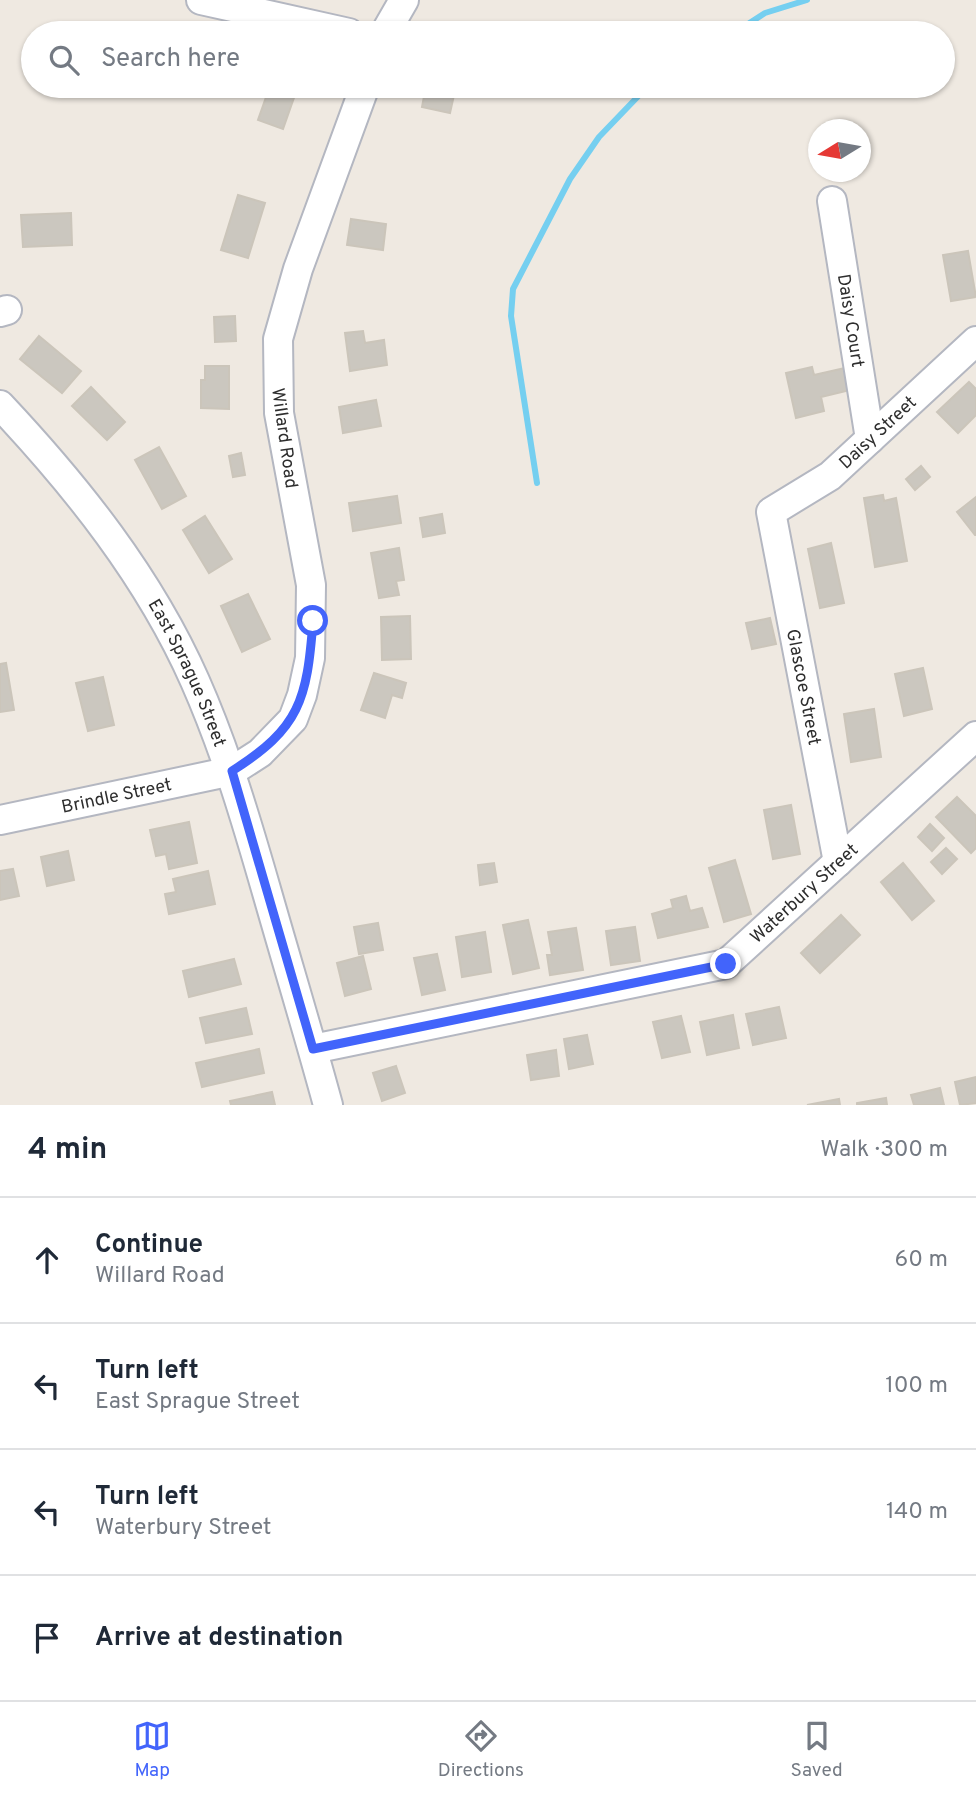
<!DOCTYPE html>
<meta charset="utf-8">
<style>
body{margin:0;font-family:Overpass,sans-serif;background:#f6f6f7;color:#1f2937}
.compass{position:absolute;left:808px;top:119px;width:63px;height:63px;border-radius:50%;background:#fff;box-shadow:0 2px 5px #0004;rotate:259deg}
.stop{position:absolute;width:21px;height:21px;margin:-16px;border:5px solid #4264fb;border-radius:50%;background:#fff}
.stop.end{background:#4264fb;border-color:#fff;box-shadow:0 2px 7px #0008}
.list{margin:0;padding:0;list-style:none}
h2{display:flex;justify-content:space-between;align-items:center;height:91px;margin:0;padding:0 28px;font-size:30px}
h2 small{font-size:23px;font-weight:400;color:#747a83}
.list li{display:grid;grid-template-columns:46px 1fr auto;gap:21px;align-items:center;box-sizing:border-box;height:126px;padding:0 28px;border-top:2px solid #e0e1e3}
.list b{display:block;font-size:26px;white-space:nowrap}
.list p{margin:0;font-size:23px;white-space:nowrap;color:#747a83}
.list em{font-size:23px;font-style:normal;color:#747a83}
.icon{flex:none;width:38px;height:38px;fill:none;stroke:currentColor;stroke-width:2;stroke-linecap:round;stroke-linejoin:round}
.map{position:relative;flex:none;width:976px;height:1105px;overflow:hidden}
.search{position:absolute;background:#fff;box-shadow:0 2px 5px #0004;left:21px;right:21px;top:21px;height:77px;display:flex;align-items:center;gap:18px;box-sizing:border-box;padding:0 24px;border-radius:38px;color:#747a83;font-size:26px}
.sheet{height:595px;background:#fff}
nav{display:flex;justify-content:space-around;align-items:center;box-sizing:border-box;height:98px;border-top:2px solid #e0e1e3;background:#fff;font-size:19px;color:#747a83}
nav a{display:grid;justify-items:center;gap:4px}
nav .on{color:#4264fb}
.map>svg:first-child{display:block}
</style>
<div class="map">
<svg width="976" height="1105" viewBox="0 0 976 1105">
<rect width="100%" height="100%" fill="#efe9e1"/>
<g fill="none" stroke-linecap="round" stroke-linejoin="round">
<path stroke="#75cff0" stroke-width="6" d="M720,33L748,24L765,13L807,0
M537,483L511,316L513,289L570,179L599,137L648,86"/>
</g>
<path fill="#cbc7bf" stroke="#cbc5ba" stroke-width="2" d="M270,86L296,92L283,129L258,120Z
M426,86H456L450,113L422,107Z
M238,195L265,203L248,258L221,250Z
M71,213L72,245L23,247L21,215Z
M351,219L386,224L383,250L347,245Z
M968,251L976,297L951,301L943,255Z
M235,316L236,341L215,342L214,317Z
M363,331L365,343L384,340L387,365L350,371L345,333Z
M39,336L81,371L62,393L20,359Z
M205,366H229V409L201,408V380H205Z
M812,367L814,375L845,368L850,390L821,397L824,411L796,418L786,373Z
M969,382L976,389V415L958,433L937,412Z
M91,387L125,422L107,440L72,406Z
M376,400L381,426L343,433L339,407Z
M159,447L186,496L162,509L135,460Z
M241,453L245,475L233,477L229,456Z
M921,466L930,477L915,490L906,479Z
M883,495L884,501L896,498L907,561L875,567L864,498Z
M397,496L401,523L353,531L349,503Z
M976,497V535H975L957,512Z
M442,514L445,533L423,537L420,518Z
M205,516L232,559L209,573L183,530Z
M831,543L844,603L820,608L808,549Z
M399,548L404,580L396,581L399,595L379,598L371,553Z
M248,594L270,639L242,652L221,606Z
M410,616L411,659L382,660L381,617Z
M770,618L776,644L752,649L746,623Z
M6,663L14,710L0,712V664Z
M923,668L932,709L904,716L895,674Z
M374,673L406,683L402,698L392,695L385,718L361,710Z
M103,677L114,725L88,731L76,683Z
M874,709L881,757L851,762L844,714Z
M957,797L976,816V848L971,853L936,817Z
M791,805L800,854L773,859L764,810Z
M189,822L197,863L169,869L166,854L156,856L150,830Z
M930,824L944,838L932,851L918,837Z
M946,848L957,859L942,874L931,862Z
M68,851L74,880L47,886L41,857Z
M735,860L751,914L724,922L709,868Z
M494,863L497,882L480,885L478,865Z
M903,863L934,901L912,920L881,882Z
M13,869L19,896L0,900V871Z
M208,871L215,904L169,914L165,894L176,892L173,879Z
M686,896L690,911L702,908L708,927L658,938L652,914L673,908L671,900Z
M841,915L860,935L820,973L801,953Z
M528,920L539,968L513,974L503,925Z
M378,923L383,950L359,954L354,927Z
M635,927L640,961L611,965L606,931Z
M576,928L583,970L550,975L547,955H552L548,932Z
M485,932L491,972L462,977L456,937Z
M437,954L445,990L422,995L414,958Z
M363,956L371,989L345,996L337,963Z
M234,959L241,984L189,997L183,971Z
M779,1007L786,1038L753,1045L746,1014Z
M246,1008L252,1034L206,1043L200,1018Z
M733,1015L739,1048L707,1055L700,1022Z
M681,1016L690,1052L662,1058L653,1022Z
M587,1035L593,1064L569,1069L564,1039Z
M259,1049L264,1073L202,1087L196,1063Z
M556,1050L559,1076L531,1080L527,1055Z
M396,1066L405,1093L382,1101L373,1073Z
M976,1077V1103L960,1105L955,1082Z
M940,1088L944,1105H914L911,1095Z
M272,1092L275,1105H231L230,1101Z
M886,1098L887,1105H857V1103Z
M839,1099L840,1105H807Z"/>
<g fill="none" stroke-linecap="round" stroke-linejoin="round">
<g stroke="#b4b7c1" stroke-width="32">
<g id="minor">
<path d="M201,0L349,33"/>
<path d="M385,33L404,0"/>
<path id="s1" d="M832,201L870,439"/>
<path d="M0,312L7,310"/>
<path id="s2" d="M0,405C77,487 149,577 195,681C226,751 247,823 268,896C288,966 309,1035 328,1105"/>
<path id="s3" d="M0,820L232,771L260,753L293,719L302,695L310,658L311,585L279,413L278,339L298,269L365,86"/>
<path id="s4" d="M838,862L771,512L830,476L976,341"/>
<path id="s5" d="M313,1049L726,964L976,736"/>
</g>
</g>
<use href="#minor" stroke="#fff" stroke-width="28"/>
</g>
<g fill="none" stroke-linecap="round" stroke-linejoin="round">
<path stroke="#4264fb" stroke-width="9" d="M313,621C307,700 300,728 232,771L313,1049L726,964"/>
</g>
<g text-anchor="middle" stroke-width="6" stroke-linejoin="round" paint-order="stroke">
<g font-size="18" fill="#2e2e2e" stroke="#fff">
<text dy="6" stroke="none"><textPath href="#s1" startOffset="121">Daisy Court</textPath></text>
<text dy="6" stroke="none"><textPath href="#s4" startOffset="490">Daisy Street</textPath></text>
<text transform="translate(285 438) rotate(82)" y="6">Willard Road</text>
<text dy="6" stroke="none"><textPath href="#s2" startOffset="329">East Sprague Street</textPath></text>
<text transform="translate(804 687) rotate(79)" y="6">Glascoe Street</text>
<text dy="6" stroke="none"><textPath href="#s3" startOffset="119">Brindle Street</textPath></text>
<text dy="6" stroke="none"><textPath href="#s5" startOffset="527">Waterbury Street</textPath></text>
</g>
</g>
</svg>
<svg class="compass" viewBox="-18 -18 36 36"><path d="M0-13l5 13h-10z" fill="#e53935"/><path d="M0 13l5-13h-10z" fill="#747a83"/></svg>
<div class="stop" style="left:313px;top:621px"></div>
<div class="stop end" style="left:726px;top:964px"></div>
<div class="search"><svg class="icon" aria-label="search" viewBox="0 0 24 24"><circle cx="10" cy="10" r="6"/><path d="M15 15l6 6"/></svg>Search here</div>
</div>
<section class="sheet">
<h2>4 min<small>Walk · 300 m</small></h2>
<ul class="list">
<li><svg class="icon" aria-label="ahead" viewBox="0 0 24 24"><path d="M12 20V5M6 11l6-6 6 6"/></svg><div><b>Continue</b><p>Willard Road</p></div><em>60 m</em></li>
<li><svg class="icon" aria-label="left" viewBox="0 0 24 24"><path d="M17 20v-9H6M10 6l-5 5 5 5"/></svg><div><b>Turn left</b><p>East Sprague Street</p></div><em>100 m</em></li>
<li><svg class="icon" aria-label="left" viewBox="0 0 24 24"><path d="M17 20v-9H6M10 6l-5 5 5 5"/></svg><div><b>Turn left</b><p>Waterbury Street</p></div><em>140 m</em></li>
<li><svg class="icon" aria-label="arrive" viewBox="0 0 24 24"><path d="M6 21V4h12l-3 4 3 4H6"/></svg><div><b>Arrive at destination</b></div></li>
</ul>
</section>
<nav>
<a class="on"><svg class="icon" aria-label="map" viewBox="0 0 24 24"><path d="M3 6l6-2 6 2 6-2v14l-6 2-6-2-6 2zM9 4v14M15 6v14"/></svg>Map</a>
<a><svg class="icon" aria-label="directions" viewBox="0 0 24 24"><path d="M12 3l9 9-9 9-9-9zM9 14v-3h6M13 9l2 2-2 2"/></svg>Directions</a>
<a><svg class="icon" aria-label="saved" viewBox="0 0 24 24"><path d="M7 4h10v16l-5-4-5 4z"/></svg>Saved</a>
</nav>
